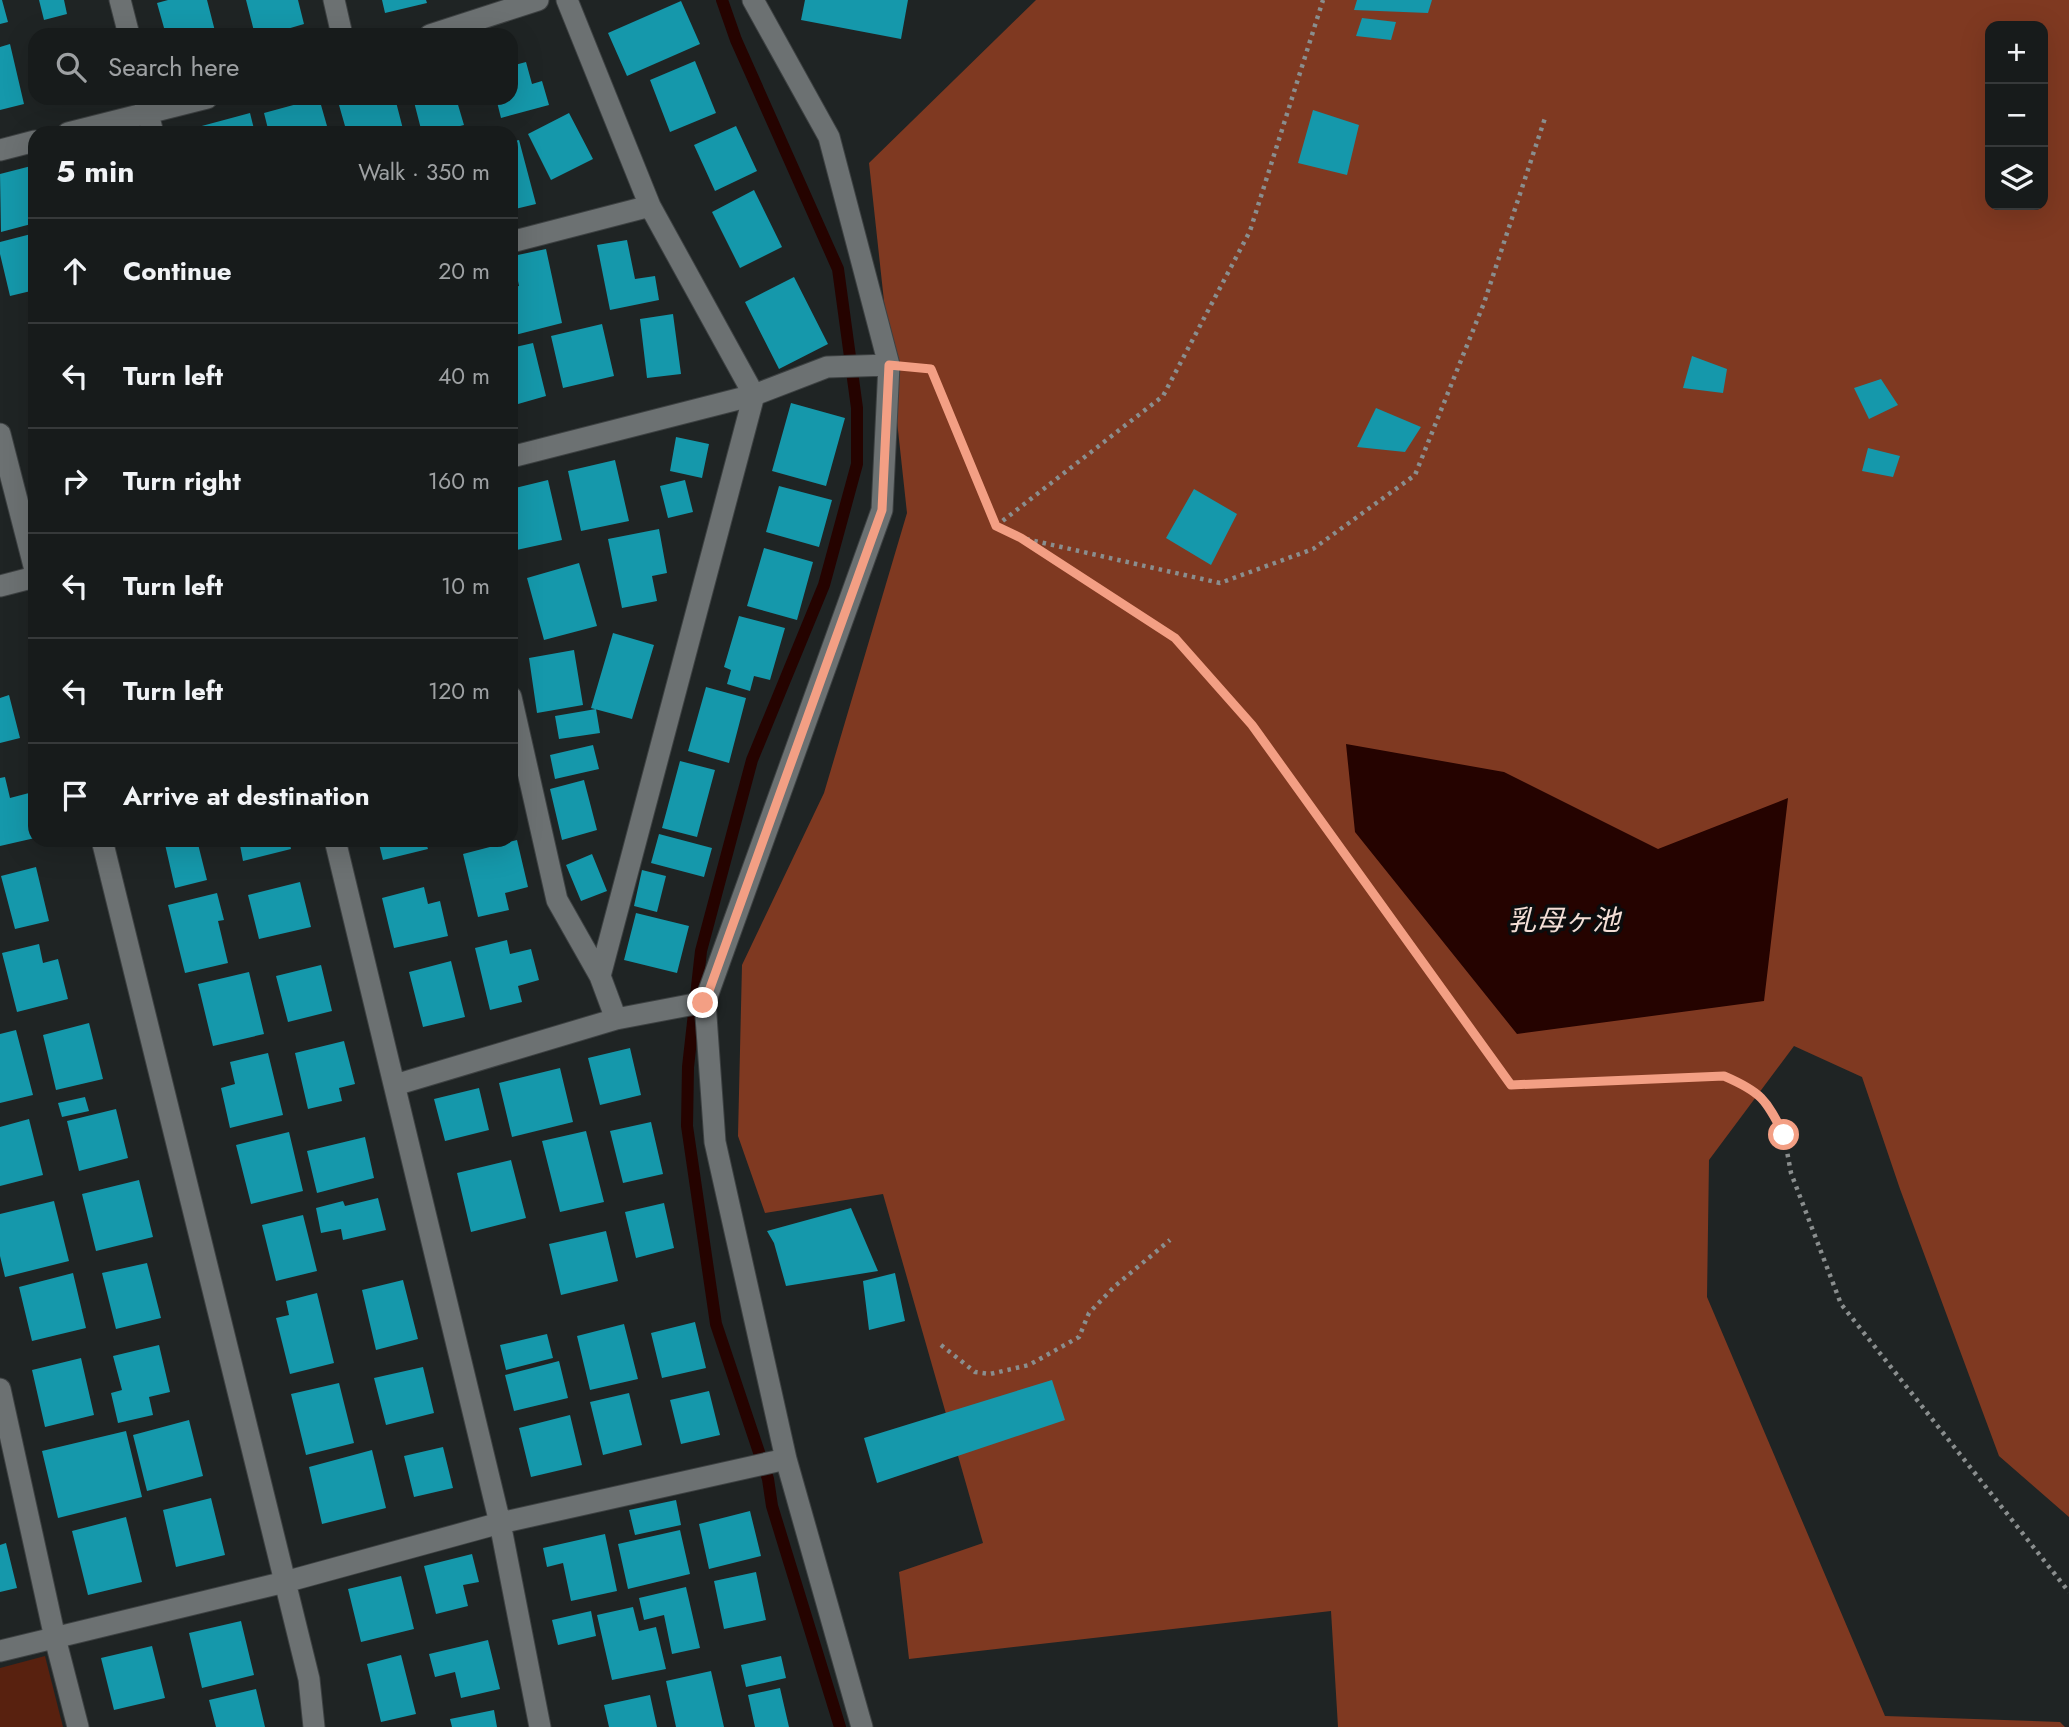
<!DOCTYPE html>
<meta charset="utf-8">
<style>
body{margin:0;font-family:Jost,"Noto Sans JP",sans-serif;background:#242828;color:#f1f3f6}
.controls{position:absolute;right:21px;top:21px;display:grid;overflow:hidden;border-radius:14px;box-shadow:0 7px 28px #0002}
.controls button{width:63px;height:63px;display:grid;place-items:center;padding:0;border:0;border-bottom:2px solid #36393a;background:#171b1b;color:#f1f3f6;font:35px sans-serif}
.stop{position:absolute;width:21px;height:21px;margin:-16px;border:5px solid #f39f84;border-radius:50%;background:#fff}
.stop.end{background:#f39f84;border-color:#fff;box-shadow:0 2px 7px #0008}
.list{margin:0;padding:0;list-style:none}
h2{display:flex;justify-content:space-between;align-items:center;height:91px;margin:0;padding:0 28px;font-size:30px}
h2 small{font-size:23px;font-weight:400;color:#9ea1a3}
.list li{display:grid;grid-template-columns:46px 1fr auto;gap:21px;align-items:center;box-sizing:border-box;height:105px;padding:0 28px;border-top:2px solid #36393a}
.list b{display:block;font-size:26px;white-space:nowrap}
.list em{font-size:23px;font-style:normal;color:#9ea1a3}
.icon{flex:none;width:38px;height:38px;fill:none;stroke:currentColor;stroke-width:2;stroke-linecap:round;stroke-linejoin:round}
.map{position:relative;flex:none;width:2069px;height:1727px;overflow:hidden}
.search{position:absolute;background:#171b1b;box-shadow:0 7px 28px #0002;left:28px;top:28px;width:490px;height:77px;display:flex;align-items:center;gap:18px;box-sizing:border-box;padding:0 24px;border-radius:21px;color:#9ea1a3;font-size:26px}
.panel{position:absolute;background:#171b1b;box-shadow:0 7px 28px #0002;left:28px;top:126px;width:490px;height:721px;border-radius:21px}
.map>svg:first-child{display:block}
</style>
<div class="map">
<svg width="2069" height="1727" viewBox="0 0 2069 1727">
<rect width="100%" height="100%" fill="#1f2424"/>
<path fill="#58210f" d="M45,1656L63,1727H0V1668Z"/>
<path fill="#7f3921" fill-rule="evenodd" d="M1036,0H2069V1517L1999,1456L1900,1189L1862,1077L1794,1046L1709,1160L1707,1297L1885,1716L2060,1722L2065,1727H1338L1331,1611L909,1659L899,1572L983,1543L883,1194L765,1213L738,1136L742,965L824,793L907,513L869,163ZM1990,26H2043V205H1990Z"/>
<path fill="#250300" d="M1346,744L1504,772L1658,849L1788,798L1764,1001L1517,1034L1355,832Z"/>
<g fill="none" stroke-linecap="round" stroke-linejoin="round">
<path stroke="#250300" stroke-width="12" d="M722,0L736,40L838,269L857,408V464L824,585L752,760L701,951L688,1067L687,1126L716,1324L768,1479L772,1506L840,1727"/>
</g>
<path fill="#1598ab" d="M0,0H2L8,22L0,24Z
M39,0H64L67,14L44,20Z
M168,0H207L216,35H166L157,3Z
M246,0H298L304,24L287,29L289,35H255Z
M382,0H426L427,3L385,13Z
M805,0H908L901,39L801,20Z
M1357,0H1432L1428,13L1354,10Z
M681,1L700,44L627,76L608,33Z
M1362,18L1396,22L1391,40L1356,36Z
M10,44L24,104L0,110V47Z
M695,61L716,113L670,132L650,80Z
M526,62L532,84L542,81L549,105L501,118L496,98H511V66Z
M319,98L329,133H269L264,113Z
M337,98H395L404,133H347Z
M413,98H456L464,125L433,133H422Z
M1313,110L1359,125L1347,175L1298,163Z
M250,113L255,133H200L198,127Z
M569,113L593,159L551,180L528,134Z
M736,126L757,171L715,191L694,145Z
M519,140L536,204L511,210V142Z
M35,165V223L1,232L0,174Z
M754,190L782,247L740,268L712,212Z
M35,233V290L10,296L0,254V242Z
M627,240L635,279L655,276L659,300L610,310L597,245Z
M546,249L562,323L511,336V287L519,286L513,256Z
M794,277L828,344L779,369L745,302Z
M673,314L681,374L647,378L640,319Z
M602,324L614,376L563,388L551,336Z
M533,343L546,396L511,406V348Z
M1692,356L1727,369L1723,393L1683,388Z
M1881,379L1898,405L1869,419L1854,388Z
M791,403L845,418L826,486L772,471Z
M1376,408L1421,427L1405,452L1357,447Z
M676,437L709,444L702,478L670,471Z
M1868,448L1900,456L1893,477L1862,471Z
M615,460L629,521L581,531L568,471Z
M548,480L562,540L512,551L511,489Z
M685,480L693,512L668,518L660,486Z
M779,486L832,500L819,547L766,532Z
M1194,489L1237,514L1211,565L1166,538Z
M659,529L667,573L652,576L657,601L622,608L608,539Z
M764,548L813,562L797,620L747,606Z
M579,563L597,626L544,640L527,578Z
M739,616L785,628L770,680L754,676L750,691L727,684L731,670L724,667Z
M613,633L654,645L632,719L591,708Z
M574,650L583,705L537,713L529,658Z
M706,687L746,698L729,763L688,751Z
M9,695L20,738L0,743V698Z
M596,709L600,733L559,739L555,716Z
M593,745L599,769L555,779L550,755Z
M680,761L715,770L697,837L662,828Z
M5,777L10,798L29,793L35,818V838L0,846V778Z
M584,780L597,830L562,840L550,789Z
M659,834L712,848L704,877L651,863Z
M164,840H197L207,880L175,888Z
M239,840H289L291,849L243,861Z
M378,840H425L428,849L383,860Z
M517,840L528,887L505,893L509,910L478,917L463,854Z
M592,854L607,891L581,901L566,865Z
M36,867L49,921L15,929L1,876Z
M642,870L666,876L657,912L634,906Z
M300,882L311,927L259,939L248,895Z
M424,887L428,904L440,901L448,936L394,948L382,898Z
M217,893L224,920L218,921L228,963L185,973L168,905Z
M636,913L689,926L677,973L624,960Z
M507,940L510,954L531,949L539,980L518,986L522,1002L490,1010L475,948Z
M39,944L43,963L58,959L68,999L17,1012L2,953Z
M451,961L465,1017L423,1027L409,972Z
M321,965L332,1011L288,1022L276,976Z
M249,972L264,1034L213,1046L198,984Z
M89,1023L103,1079L56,1090L43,1035Z
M16,1030L33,1095L0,1103V1034Z
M344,1041L355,1084L339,1088L342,1101L308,1109L295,1053Z
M630,1048L641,1095L600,1105L588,1058Z
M268,1053L283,1115L230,1128L221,1088L235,1084L230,1062Z
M560,1068L573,1122L512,1137L499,1083Z
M479,1088L489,1130L445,1141L434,1099Z
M85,1097L89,1111L62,1117L58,1103Z
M116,1109L128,1158L79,1171L67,1121Z
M29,1119L43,1175L0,1186V1127Z
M651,1122L663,1174L623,1183L610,1131Z
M586,1131L604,1202L560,1212L542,1141Z
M289,1132L303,1191L251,1204L236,1145Z
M365,1137L374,1178L317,1193L307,1151Z
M511,1160L526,1218L471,1232L457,1173Z
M139,1180L153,1237L96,1251L82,1194Z
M378,1198L386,1230L343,1240L341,1229L321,1233L316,1208L343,1201L345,1206Z
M54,1201L69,1261L5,1277L0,1256V1214Z
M664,1203L674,1248L636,1258L625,1212Z
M851,1208L878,1271L786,1286L774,1243L767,1231Z
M303,1215L317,1271L276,1281L262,1225Z
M606,1231L618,1281L561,1295L549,1244Z
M147,1263L161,1318L116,1329L102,1273Z
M73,1273L86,1328L32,1341L19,1287Z
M895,1273L905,1321L869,1330L863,1281Z
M403,1280L418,1339L376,1350L362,1290Z
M317,1293L334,1363L290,1374L276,1318L289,1315L286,1301Z
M695,1322L706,1368L662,1378L651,1333Z
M624,1324L638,1379L590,1390L577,1336Z
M547,1334L553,1358L506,1370L500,1345Z
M159,1345L170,1392L149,1397L153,1415L118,1423L111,1393L122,1390L113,1356Z
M81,1358L94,1415L45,1427L32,1370Z
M559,1361L568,1398L514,1411L505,1375Z
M423,1367L434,1413L386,1425L374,1378Z
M1052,1380L1065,1420L877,1483L864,1438Z
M339,1383L354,1443L306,1455L291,1394Z
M709,1391L720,1435L681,1444L670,1400Z
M629,1393L642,1445L603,1455L590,1402Z
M570,1415L582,1465L531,1477L519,1428Z
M189,1420L203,1476L147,1491L133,1435Z
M126,1431L142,1497L58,1518L42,1451Z
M443,1447L453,1488L414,1497L404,1456Z
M372,1450L386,1508L322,1524L309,1467Z
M211,1498L225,1555L176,1567L163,1510Z
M676,1500L681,1525L635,1535L629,1510Z
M750,1511L761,1556L709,1569L699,1524Z
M126,1517L142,1582L88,1595L72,1531Z
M680,1530L690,1574L628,1589L618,1544Z
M605,1534L617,1591L571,1601L563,1563L547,1567L543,1548Z
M6,1543L17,1588L0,1592V1545Z
M472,1554L479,1582L463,1585L468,1606L436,1614L424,1566Z
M756,1572L766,1620L724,1629L714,1581Z
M401,1576L414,1629L361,1642L348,1589Z
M686,1587L700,1648L672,1654L664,1615L644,1620L639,1598Z
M633,1607L639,1631L656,1627L666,1669L612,1680L597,1615Z
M591,1611L596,1636L558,1645L552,1620Z
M241,1621L254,1675L202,1688L189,1633Z
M488,1640L500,1689L461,1698L455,1672L435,1677L429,1654Z
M152,1646L165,1698L114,1710L101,1658Z
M401,1655L416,1714L381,1722L367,1664Z
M781,1656L786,1678L746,1687L741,1665Z
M711,1671L724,1727H676L666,1681Z
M780,1688L789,1727H755L748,1695Z
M256,1689L265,1727H216L209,1700Z
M650,1695L657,1727H609L604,1705Z
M494,1710L497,1727H452L450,1719Z"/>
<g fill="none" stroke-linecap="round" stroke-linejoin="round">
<g stroke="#3d4142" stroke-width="23">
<path id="minor" d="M120,0L129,35
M334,0L342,35
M567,0L650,206L754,395L600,976L616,1019
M753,0L829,137L889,365L882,510L705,1002L715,1142L786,1459L862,1727
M430,35L538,0
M144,98L153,133
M68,133L207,98
M0,150L35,141
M511,242L650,206
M0,434L35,570
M511,457L754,395L827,367L889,365
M0,586L35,577
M511,697L557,900L600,976
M102,840L309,1679L314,1727
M335,840L500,1523L540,1727
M395,1085L616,1019L705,1002
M0,1389L55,1638L78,1727
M0,1651L285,1582L500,1523L786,1459"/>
</g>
<path stroke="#8a8e8e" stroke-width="4.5" stroke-dasharray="3.5 5" stroke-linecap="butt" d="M917,368L931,369L996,526L1021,538L1175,638L1252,725L1511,1085L1724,1076L1751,1088L1770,1107L1784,1135L1791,1173L1841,1304L2069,1592
M996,526L1163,396L1250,231L1323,0
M1026,539L1220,583L1313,549L1415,475L1484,303L1546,115
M941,1345L975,1372L990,1374L1029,1365L1079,1337L1089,1313L1115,1286L1170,1240"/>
<use href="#minor" stroke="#6c7172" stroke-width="21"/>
</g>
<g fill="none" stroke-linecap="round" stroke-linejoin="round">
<path stroke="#f39f84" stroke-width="9" d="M703,1003L705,1002L882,510L889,365L931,369L996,526L1021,538L1175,638L1252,725L1511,1085L1724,1076C1761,1092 1766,1099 1784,1135"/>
</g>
<g text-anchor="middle" stroke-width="7" stroke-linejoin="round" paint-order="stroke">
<g font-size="28" font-style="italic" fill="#f4ded6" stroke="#0b0c0d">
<text x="1564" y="930">乳母ヶ池</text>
</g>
</g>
</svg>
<div class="controls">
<button>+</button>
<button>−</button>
<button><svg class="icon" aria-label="layers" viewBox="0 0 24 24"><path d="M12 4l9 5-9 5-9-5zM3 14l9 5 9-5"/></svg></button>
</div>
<div class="stop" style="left:1784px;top:1135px"></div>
<div class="stop end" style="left:703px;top:1003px"></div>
<div class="search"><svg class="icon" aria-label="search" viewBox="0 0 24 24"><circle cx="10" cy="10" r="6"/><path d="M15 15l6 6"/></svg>Search here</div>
<section class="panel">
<h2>5 min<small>Walk · 350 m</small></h2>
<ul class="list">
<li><svg class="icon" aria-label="ahead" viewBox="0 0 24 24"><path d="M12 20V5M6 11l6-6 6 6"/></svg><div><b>Continue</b></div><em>20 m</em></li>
<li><svg class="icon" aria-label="left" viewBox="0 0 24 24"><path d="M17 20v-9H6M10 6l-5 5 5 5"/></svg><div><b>Turn left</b></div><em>40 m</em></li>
<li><svg class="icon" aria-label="right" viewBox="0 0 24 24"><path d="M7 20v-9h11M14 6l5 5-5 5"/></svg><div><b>Turn right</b></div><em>160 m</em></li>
<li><svg class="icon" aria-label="left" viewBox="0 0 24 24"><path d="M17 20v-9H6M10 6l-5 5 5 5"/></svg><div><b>Turn left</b></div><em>10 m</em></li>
<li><svg class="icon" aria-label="left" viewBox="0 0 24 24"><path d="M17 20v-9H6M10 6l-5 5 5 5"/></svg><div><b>Turn left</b></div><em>120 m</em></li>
<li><svg class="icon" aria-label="arrive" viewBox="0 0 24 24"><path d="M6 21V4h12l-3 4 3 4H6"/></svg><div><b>Arrive at destination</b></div></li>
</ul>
</section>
</div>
